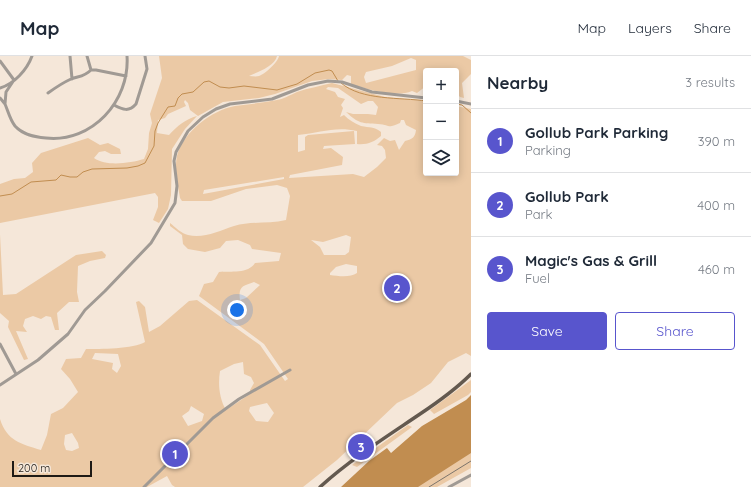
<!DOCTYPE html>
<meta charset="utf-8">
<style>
body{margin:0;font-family:Quicksand,sans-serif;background:#f2f2f3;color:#1f2937}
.controls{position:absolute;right:12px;top:12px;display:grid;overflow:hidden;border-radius:4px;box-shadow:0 2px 10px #0003}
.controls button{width:36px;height:36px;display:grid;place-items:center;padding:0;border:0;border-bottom:1px solid #e0e1e3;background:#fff;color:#1f2937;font:20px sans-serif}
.scale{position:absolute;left:12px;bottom:10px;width:80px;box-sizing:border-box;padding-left:4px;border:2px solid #1e1a15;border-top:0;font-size:11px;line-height:14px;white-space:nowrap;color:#1e1a15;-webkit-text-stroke:3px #f5e7d9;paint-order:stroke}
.you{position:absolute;left:237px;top:254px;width:14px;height:14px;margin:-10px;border:3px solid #fff;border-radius:50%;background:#1a73e8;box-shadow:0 0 0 6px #1a73e833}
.badge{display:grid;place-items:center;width:26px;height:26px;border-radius:50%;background:#5855cd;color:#fff;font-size:13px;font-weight:700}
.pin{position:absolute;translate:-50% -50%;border:2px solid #fff;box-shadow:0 1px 4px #0006}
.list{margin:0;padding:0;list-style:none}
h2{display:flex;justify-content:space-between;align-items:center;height:52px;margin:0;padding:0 16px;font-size:17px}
h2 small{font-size:13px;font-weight:400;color:#747a83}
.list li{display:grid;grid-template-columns:26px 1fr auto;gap:12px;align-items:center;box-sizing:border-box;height:64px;padding:0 16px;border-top:1px solid #e0e1e3}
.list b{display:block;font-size:15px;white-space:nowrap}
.list p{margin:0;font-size:13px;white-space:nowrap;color:#747a83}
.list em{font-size:13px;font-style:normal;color:#747a83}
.actions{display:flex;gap:8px;padding:12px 16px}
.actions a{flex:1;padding:9px 0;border:1px solid #5855cd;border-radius:4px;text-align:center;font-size:14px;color:#5855cd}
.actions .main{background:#5855cd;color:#fff}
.icon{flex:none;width:22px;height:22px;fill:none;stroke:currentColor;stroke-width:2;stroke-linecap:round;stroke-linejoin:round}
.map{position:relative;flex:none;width:471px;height:431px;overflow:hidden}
header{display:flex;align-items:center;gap:24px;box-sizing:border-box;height:56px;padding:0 20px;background:#fff;border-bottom:1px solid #e0e1e3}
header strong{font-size:19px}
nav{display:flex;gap:22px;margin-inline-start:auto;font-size:14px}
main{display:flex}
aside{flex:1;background:#fff}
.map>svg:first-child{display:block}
</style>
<header>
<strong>Map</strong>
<nav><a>Map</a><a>Layers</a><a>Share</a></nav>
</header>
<main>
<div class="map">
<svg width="471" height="431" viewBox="0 0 471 431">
<rect width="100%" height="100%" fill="#f5e7d9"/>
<path fill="#ebc9a5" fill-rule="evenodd" d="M159,0H277C275,10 258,16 249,20C252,20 256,21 259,20C265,18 278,6 279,0H463L471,4V18L462,27L464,42L460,41L456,37V15H426V30L417,37L412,35C396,42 367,33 351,28V20L347,19L342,24L329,23L312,25L275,38L259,42L223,46L198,60L190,54L188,47L185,44L184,46L186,50L168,58L165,62L158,64L157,77L169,79C177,70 186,63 197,60L185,73L172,93L171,139L168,153L159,167L153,164L158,151V141L155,137L0,167V128L14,123L25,122L33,116L32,107L41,97L88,82L100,89L108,87L120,93L121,98H111L105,95L99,96L94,102C107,111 130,107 144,103L148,93L149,77L152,67L150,58L162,22ZM411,2L416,4V14L366,27L364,21L366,16L392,10Z
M332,27L385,41L426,45V117H456V50L471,53V300L466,297L448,306L431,327L413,339L397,347L337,404L303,431H175L172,429L167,420L147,431H0V363C7,385 21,388 41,394L47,379L51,358L63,352L78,336L70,323L61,313L66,303L81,302L86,293C99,293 134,293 145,286L136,246L139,245L145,251L149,276L160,270L189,245L197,244L260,289L285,325L288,323L264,288L199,240L204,228L213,226L219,216C231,215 248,218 255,207L279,205L281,197L252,193L250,189L238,184L226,185L220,192L205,196L188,193L183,188L182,179L170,170V167C175,171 182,178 188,179C203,183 219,175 234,170C251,165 269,168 286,164L290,140L287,132L277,129L246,133L211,145H182L180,142C178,129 174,113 177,100C183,76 212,54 235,50C249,48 263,47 277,44C284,43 290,39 297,36C308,32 321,30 332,27ZM328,31L338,32L361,48L368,45H373L378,51L376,59L368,58H353L346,56C359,68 362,67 378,68C391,69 387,73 400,67L401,64H404L406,69L416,74C415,81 413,83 405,85L399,94L395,84L390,85L384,82L377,89L382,90L385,94L386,102L377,111L364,121L353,118L289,122L290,119L342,109L343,101L331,92L323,93L324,90L355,88L354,75L308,79L305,81V94L298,96V79C320,77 335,70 357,75V88C367,89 374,86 381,80V76C373,70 370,72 361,70C354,67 349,64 344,59L340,61L343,52L341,49L345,43L338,41L335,36L326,33ZM284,121V123L203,138L204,134ZM346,179L351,181L349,196L345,199H324L320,191L311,184L323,186ZM346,208L357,210V217C350,222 338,220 330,219V217L336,211ZM254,226L260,229L246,242L240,244C238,230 243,230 254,226ZM95,297L118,298L121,310L117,317L112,313L113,307L92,303ZM243,306L244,318L251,321L254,327L250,334V338L226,354C219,342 218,328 220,315L234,308ZM267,347L274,357L268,366L256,365L249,355L250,351ZM191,350L204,358L202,365L188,370L182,360L189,355ZM72,377L78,387L79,392L72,395L66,394L64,388L65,379Z
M0,178L3,239L16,238L76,199L102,195L106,199L105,202L90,205L78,210L77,236L79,246H69L57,257L59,274H55L51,261L46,260L41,263L33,260L25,263L23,270L27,276L16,275L28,303L24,304L8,271L9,265L0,257Z
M471,324V336L468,339L434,358L430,354Z
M408,369L412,371L357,411L352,409Z
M471,391V412L437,431H417Z"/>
<path fill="#c18d50" d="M471,339V397L418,431H341L369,405L387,392L391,397L422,370L466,344Z"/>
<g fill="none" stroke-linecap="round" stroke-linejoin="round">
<path stroke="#c18d50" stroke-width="1" d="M341,27C362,45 400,41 426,45
M456,48L462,49L471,57
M0,140L12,138L31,126L56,124L61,119L70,121H77L83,116L92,113L127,112L138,110L145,107L154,90L155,75L158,67L168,51L175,50L178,42L182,38L193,36L204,26L209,25L220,31L229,32L244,30L277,34L297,28L315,17L329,14L332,15L338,25"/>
<path stroke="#a09a94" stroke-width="3" d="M70,0L72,23
M87,0L91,14
M0,5L14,24L6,36L5,48L0,42
M91,14H96L126,20
M0,32C14,28 27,14 32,0
M48,37C55,32 62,27 71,23C79,20 84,21 91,14
M456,45L471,48
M5,48C8,55 10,64 15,70C23,79 35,81 46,82C92,87 130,45 127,0
M114,49C123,54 129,56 136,48L147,13L145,0
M0,288L16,318
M0,329L38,304L68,278L85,254L105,235L151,187L175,147L177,130L174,105L176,96L188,75L203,61L216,53L230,48L272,43L308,29L328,25L342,26L372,36L426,42
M144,431L213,362L239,343L290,314
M449,431L471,419"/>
<path stroke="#63594f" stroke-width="3.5" d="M320,431C351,403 386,381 420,358C438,346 455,334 471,318"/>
<path stroke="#7c746b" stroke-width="1" d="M429,431L471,405"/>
</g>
</svg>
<div class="controls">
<button>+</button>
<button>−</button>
<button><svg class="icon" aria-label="layers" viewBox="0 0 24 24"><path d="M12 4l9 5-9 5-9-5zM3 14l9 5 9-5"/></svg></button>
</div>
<div class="scale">200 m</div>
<div class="you"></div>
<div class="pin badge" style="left:175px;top:398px">1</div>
<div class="pin badge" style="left:397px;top:232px">2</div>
<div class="pin badge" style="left:361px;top:391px">3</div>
</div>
<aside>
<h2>Nearby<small>3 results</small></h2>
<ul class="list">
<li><span class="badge">1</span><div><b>Gollub Park Parking</b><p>Parking</p></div><em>390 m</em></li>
<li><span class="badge">2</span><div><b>Gollub Park</b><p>Park</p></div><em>400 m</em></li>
<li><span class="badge">3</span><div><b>Magic's Gas &amp; Grill</b><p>Fuel</p></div><em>460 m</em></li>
</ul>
<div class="actions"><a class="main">Save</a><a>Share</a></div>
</aside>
</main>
